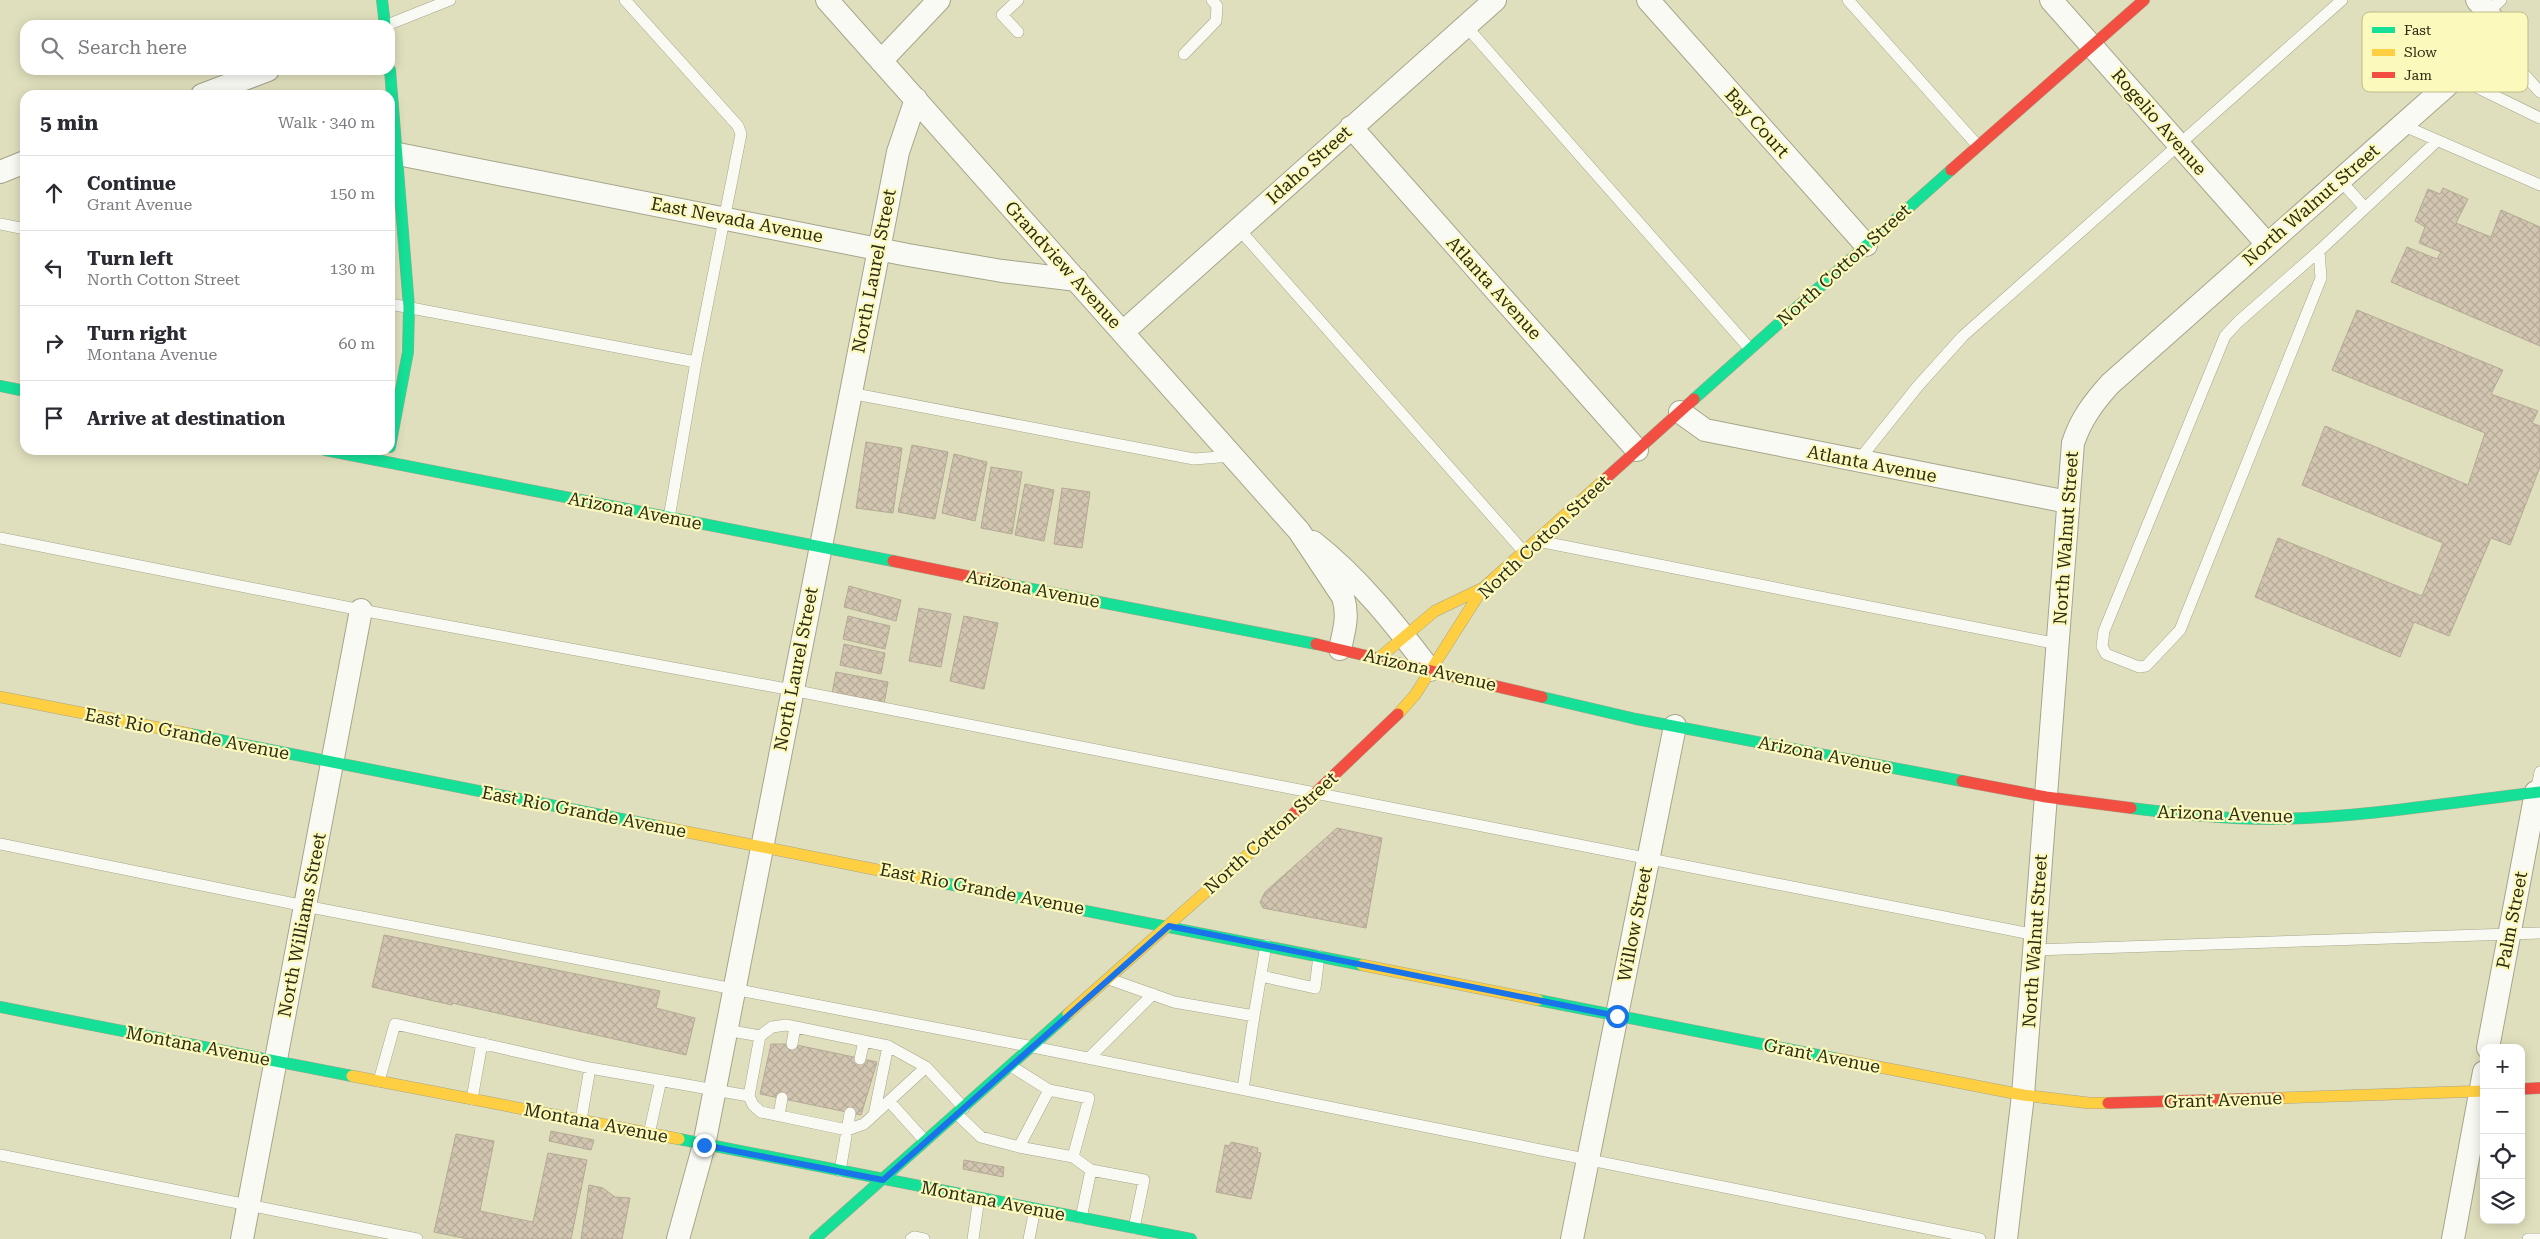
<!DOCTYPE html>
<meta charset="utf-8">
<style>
body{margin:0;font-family:"Roboto Serif",serif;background:#f7f7f7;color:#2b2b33}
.controls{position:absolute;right:15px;bottom:15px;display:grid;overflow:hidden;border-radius:10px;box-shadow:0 2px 12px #0003}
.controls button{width:45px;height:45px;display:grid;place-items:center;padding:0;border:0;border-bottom:1px solid #e1e1e2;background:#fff;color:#2b2b33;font:25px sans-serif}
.stop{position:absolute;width:15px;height:15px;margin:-11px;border:4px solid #1a73e8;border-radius:50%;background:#fff}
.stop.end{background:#1a73e8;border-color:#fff;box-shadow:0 1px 5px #0008}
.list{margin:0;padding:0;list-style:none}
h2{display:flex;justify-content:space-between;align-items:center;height:65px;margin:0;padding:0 20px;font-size:21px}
h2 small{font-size:16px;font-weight:400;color:#7c7c81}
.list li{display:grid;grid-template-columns:32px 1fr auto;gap:15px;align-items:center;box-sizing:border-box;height:75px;padding:0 20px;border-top:1px solid #e1e1e2}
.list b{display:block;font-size:19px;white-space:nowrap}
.list p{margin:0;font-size:16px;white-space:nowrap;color:#7c7c81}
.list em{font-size:16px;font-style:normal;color:#7c7c81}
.icon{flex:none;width:28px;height:28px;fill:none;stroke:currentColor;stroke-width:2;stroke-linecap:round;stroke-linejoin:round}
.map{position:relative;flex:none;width:2540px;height:1239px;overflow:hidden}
.search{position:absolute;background:#fff;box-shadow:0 2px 12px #0003;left:20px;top:20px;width:375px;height:55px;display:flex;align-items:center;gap:12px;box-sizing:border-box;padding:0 18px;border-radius:15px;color:#7c7c81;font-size:19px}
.panel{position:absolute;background:#fff;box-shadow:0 2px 12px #0003;left:20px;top:90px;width:375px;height:365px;border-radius:15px}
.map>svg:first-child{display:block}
</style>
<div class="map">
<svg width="2540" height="1239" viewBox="0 0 2540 1239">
<defs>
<pattern id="building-cross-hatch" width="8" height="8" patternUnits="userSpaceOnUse" patternTransform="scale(1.25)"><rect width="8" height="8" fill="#d2c6b1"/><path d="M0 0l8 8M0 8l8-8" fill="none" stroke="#b5aa97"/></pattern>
</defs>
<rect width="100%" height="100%" fill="#e0dfbd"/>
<path fill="url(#building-cross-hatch)" stroke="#b4a995" d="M2443,188L2468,199L2456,223L2491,237L2501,210L2540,227V346L2391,282L2407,247L2437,259L2441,252L2419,243L2425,227L2415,221L2428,189L2440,194Z
M2357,310L2503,370L2491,394L2538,411L2532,423L2540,426V467L2510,545L2491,538L2449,636L2414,622L2400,657L2255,597L2278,538L2422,596L2443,543L2302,485L2325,426L2468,485L2485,433L2332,370Z
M866,442L902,448L893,513L856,508Z
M912,445L948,452L935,519L898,512Z
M954,454L987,462L975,521L942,513Z
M991,467L1022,472L1012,534L981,528Z
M1025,484L1054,490L1044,541L1015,535Z
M1062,488L1090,492L1082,548L1054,544Z
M849,586L901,600L896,621L844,607Z
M919,608L951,614L941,667L909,661Z
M848,616L890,626L885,649L843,639Z
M964,616L998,623L984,689L950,681Z
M844,644L885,653L881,674L840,665Z
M836,672L888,682L884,704L832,694Z
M1337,828L1382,838L1366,928L1263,908L1260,902L1265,892Z
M384,935L660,991L656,1008L695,1018L686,1055L452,1003V1005L372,987Z
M771,1044H792L877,1062L861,1115L760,1094Z
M551,1131L594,1140L591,1150L549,1141Z
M456,1134L494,1141L480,1211L533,1222L548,1153L587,1160L571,1239H468L434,1232Z
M1231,1142L1258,1148L1257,1152L1261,1153L1251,1199L1216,1192L1225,1145L1230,1146Z
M964,1160L1004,1167L1003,1177L963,1169Z
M589,1185L603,1188L615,1197L630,1198L622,1239H581Z"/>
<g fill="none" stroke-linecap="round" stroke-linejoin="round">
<g stroke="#a6a58b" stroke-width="12">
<path id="lane" d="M625,0L738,126L741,134L696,362L669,518
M1018,0L1002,15L1018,32
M1848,0L1978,146
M2488,12L2501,0
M387,25L450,0
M1466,26L1750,349
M2494,41L2540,92
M1184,54L1216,21L1217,6L1212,0
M2456,77L2540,118
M2402,125L2540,185
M2340,180L2365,208
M0,224L25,229
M1238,228L1524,552
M2319,251L2321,278L2180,630L2146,666L2139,667L2106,654L2102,646L2104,631L2225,336L2238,322L2319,251L2437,141
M390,304L696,362
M850,393L1194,459L1232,456
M1858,461L1918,386L1963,336L2342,0
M0,538L361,610L792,690L2036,935
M1538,541L2058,644
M2536,792L2540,772
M0,844L305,906L1033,1047L1980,1239
M2034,950L2540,933
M1261,976L1315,988L1319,956
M1109,979L1174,1002L1254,1016L1266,945
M760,1036L772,1027L786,1025L888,1046L874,1115
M792,1044L795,1027
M888,1046L926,1067
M1089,1058L1153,994
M860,1059L864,1041
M1011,1066L1049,1090L1089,1098L1073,1157L1019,1147L1049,1090
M379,1081L395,1024L590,1068L749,1096L760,1036L726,1030
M1243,1089L1254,1016
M749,1096L753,1105L761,1112L847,1130L864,1124L926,1067L964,1108
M472,1099L482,1043
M889,1101L925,1141
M957,1114L981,1137L1019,1147
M779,1115L782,1098
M581,1120L590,1068
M649,1134L661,1080
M0,1155L417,1239
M1073,1157L1091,1170L1144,1180L1134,1228
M840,1171L850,1113
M1081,1218L1091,1170
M911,1239L914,1237L924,1239
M973,1239L979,1198
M1029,1239L1035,1209
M2528,1239H2540"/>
</g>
<g stroke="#a6a58b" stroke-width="24">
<path id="street" d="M827,0L1299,531L1343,597C1349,616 1344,631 1340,649
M1648,0L1866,245
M2051,0L2267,244
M881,61L939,0
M202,95L268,70
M1351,127L1637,450
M398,154L908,255L1002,271L1077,280
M0,172L25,162
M1123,332L1495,0
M1680,412L1705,430L2068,502
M1313,542C1359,578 1395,624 1430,670
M2488,1048L2536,792
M242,1239L361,610
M678,1239L704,1145L898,152L916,99
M1572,1239L1675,726
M2006,1239L2023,1095L2073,443C2081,419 2093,403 2110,384L2487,50C2503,27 2493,18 2477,0
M2453,1239L2484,1072"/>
</g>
<g stroke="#a6a58b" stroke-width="12">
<path id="fast" d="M382,0L385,25
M390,70L409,307L408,352L390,447
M0,386L25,391
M1694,399L1951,170
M325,450L893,561
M1006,584L1316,644
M1542,697L1636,719L1962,781
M190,734L657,826
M2131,808C2180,814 2230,820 2279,819C2366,817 2454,802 2540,792
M933,881L1362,965
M1538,1000L1838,1059
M0,1007L352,1076
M679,1139L1191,1239
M815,1239L1068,1014"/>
</g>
<g stroke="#a6a58b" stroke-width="12">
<path id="slow" d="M1379,658L1435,611L1483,588
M0,697L190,734
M1398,714L1415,695L1483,588L1604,480
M657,826L933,881
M1362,965L1538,1000
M1068,1014L1288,819
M1838,1059L2023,1095L2089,1103H2108
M352,1076L679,1139
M2279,1098L2484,1091"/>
</g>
<g stroke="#a6a58b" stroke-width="12">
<path id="jam" d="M1951,170L2144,0
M1604,480L1694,399
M893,561L1006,584
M1316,644L1542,697
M1962,781L2046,797L2131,808
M1288,819L1398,714
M2521,1089L2540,1088
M2108,1103L2279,1098"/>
</g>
<use href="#lane" stroke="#fafaf5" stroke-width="11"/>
<use href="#street" stroke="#fafaf5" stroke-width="22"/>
<use href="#fast" stroke="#16e098" stroke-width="11"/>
<use href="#slow" stroke="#ffcf43" stroke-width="11"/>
<use href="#jam" stroke="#f24e42" stroke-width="11"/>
</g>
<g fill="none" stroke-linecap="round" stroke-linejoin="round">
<path stroke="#1a73e8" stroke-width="6" d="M704,1145L883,1180L1169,926L1617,1016"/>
</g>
<g text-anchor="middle" stroke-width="4.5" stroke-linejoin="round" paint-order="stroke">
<g font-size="18" fill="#2d2c14" stroke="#fbf9bc">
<text transform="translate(2159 122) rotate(49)" y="6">Rogelio Avenue</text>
<text transform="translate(1757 123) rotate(48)" y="6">Bay Court</text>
<text transform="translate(1309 165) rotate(-42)" y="6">Idaho Street</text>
<text transform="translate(2311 205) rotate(-41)" y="6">North Walnut Street</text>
<text transform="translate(737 220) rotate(11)" y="6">East Nevada Avenue</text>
<text transform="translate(1063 265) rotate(48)" y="6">Grandview Avenue</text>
<text transform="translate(1844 265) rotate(-42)" y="6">North Cotton Street</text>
<text transform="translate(874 271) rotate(-79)" y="6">North Laurel Street</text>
<text transform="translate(1494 288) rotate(48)" y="6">Atlanta Avenue</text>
<text transform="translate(1872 464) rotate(11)" y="6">Atlanta Avenue</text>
<text transform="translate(635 511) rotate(11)" y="6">Arizona Avenue</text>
<text transform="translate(1544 537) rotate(-43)" y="6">North Cotton Street</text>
<text transform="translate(2066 538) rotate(-86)" y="6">North Walnut Street</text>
<text transform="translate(1033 589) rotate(11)" y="6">Arizona Avenue</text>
<text transform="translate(796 669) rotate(-79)" y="6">North Laurel Street</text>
<text transform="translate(1430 670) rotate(13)" y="6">Arizona Avenue</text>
<text transform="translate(187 734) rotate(11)" y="6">East Rio Grande Avenue</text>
<text transform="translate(1825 755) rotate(11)" y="6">Arizona Avenue</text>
<text transform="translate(584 812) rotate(11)" y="6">East Rio Grande Avenue</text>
<text transform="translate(2225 814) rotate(2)" y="6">Arizona Avenue</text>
<text transform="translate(1271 833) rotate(-42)" y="6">North Cotton Street</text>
<text transform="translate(982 889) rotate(11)" y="6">East Rio Grande Avenue</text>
<text transform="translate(2512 920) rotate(-79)" y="6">Palm Street</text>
<text transform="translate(1635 924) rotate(-79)" y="6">Willow Street</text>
<text transform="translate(302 925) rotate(-79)" y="6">North Williams Street</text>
<text transform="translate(2035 941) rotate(-86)" y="6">North Walnut Street</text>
<text transform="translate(198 1046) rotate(11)" y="6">Montana Avenue</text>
<text transform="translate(1822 1056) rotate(11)" y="6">Grant Avenue</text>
<text transform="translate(2223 1100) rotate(-2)" y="6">Grant Avenue</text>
<text transform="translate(596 1123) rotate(11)" y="6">Montana Avenue</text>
<text transform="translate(993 1201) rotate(11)" y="6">Montana Avenue</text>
</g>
</g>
<rect x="2362" y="12" width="166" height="80" rx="8" fill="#fbf9bc" stroke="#bdbc8a" stroke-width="1"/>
<rect x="2372" y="27" width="23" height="6" fill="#16e098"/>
<rect x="2372" y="49" width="23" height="7" fill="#ffcf43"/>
<rect x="2372" y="72" width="23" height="6" fill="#f24e42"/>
<g font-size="14" fill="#2d2c14">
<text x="2404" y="35">Fast</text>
<text x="2404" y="57">Slow</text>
<text x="2404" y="80">Jam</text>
</g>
</svg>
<div class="controls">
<button>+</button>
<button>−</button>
<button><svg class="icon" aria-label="locate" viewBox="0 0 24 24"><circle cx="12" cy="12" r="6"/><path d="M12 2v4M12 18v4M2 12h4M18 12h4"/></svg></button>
<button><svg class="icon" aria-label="layers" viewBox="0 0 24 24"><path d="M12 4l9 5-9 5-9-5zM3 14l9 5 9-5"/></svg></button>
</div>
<div class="stop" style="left:1617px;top:1016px"></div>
<div class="stop end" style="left:704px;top:1145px"></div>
<div class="search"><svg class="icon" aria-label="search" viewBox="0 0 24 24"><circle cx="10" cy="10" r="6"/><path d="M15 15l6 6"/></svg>Search here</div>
<section class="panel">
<h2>5 min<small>Walk · 340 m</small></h2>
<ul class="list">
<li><svg class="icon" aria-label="ahead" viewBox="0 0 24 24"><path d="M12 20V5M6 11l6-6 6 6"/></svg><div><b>Continue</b><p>Grant Avenue</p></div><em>150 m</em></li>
<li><svg class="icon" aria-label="left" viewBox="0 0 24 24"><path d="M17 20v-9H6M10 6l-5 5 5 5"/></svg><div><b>Turn left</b><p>North Cotton Street</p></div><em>130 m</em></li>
<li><svg class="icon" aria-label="right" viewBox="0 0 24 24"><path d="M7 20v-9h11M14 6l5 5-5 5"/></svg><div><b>Turn right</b><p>Montana Avenue</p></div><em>60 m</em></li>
<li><svg class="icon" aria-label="arrive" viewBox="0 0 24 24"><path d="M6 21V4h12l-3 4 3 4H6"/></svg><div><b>Arrive at destination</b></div></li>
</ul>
</section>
</div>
